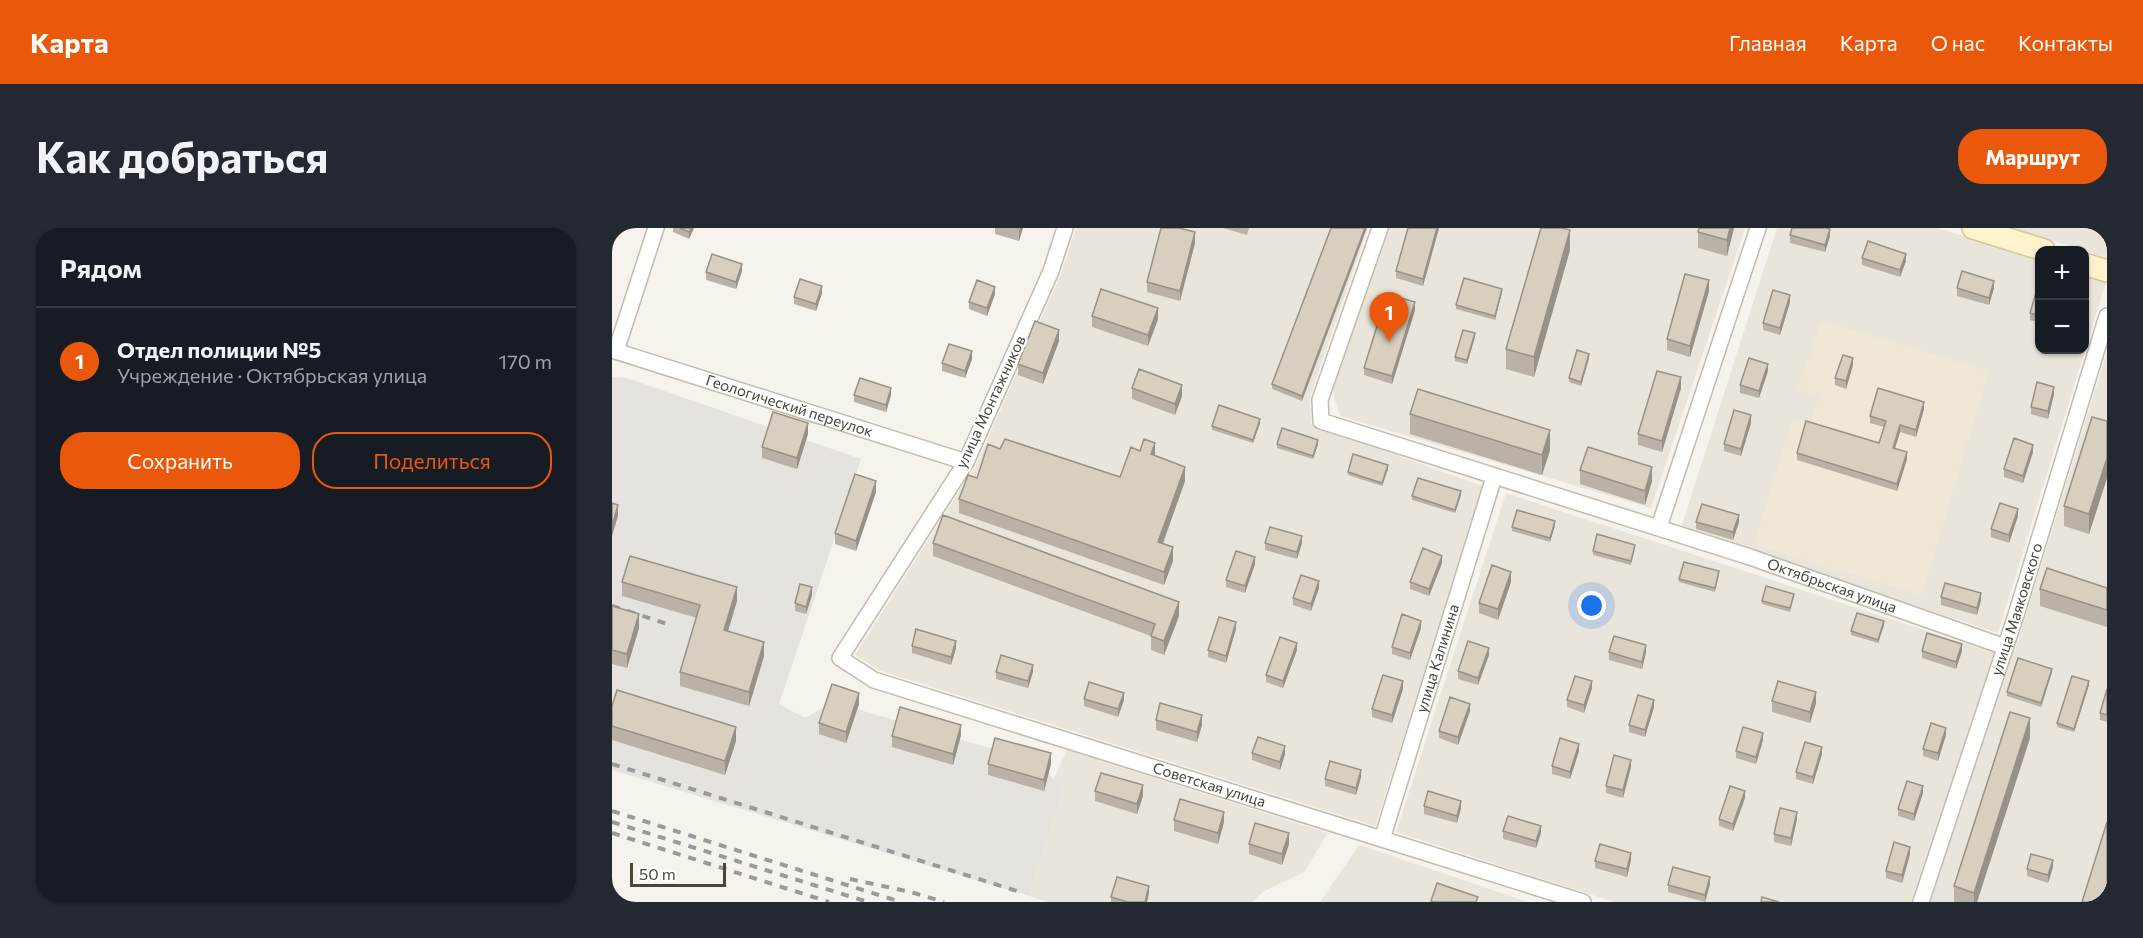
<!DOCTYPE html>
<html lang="ru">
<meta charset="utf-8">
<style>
body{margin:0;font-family:Commissioner,sans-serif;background:#242831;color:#f1f3f6}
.controls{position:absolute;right:18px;top:18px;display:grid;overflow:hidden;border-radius:12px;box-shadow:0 2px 4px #0004}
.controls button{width:54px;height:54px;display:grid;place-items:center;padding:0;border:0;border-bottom:2px solid #363941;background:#171b24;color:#f1f3f6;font:30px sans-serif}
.scale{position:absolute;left:18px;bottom:15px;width:96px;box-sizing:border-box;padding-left:6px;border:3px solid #4b4439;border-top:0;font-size:16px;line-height:21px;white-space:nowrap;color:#4b4439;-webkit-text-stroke:4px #fff;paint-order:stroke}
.you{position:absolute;left:980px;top:378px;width:21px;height:21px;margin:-15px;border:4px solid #fff;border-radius:50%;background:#1a73e8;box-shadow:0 0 0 9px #1a73e833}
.badge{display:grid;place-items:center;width:39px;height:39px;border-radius:50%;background:#ea580c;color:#fff;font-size:20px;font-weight:700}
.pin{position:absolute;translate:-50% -50px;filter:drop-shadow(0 2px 3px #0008)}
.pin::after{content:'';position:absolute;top:32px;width:21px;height:18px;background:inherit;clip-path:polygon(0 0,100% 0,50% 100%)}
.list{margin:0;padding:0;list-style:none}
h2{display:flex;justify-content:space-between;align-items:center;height:78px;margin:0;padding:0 24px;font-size:26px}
h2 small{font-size:20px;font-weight:400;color:#9ea1a6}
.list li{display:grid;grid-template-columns:39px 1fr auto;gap:18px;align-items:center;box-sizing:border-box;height:108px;padding:0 24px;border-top:2px solid #363941}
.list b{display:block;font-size:22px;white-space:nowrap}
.list p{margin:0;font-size:20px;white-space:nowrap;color:#9ea1a6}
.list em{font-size:20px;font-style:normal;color:#9ea1a6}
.actions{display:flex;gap:12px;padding:18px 24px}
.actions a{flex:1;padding:14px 0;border:2px solid #ea580c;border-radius:24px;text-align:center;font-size:21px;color:#ea580c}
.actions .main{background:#ea580c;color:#fff}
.map{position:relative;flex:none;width:1495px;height:674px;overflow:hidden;border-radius:24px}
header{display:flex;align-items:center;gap:36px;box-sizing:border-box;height:84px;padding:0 30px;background:#ea580c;color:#fff}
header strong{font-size:28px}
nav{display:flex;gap:33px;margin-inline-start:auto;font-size:21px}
.intro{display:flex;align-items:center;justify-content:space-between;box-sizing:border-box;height:144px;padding:0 36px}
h1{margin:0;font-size:42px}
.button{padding:15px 27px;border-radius:24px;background:#ea580c;color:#fff;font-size:21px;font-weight:700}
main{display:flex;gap:36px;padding:0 36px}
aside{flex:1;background:#171b24;border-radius:24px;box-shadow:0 2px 4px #0004}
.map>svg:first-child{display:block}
</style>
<header>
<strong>Карта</strong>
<nav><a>Главная</a><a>Карта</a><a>О нас</a><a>Контакты</a></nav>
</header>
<div class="intro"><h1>Как добраться</h1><a class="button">Маршрут</a></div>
<main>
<aside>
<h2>Рядом<small></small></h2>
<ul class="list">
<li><span class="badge">1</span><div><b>Отдел полиции №5</b><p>Учреждение · Октябрьская улица</p></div><em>170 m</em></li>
</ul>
<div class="actions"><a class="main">Сохранить</a><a>Поделиться</a></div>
</aside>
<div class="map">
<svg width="1495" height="674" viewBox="0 0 1495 674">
<rect width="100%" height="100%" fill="#f6f3ec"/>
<path fill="#eae5da" d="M464,0H756L698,169L699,196L873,259L763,598L266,442L243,427L363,239L449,46Z
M775,0H1133L1039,280L728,188L718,157Z
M1165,0H1326L1427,32L1428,122H1472L1473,47L1494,54L1386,405L1069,300Z
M1397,0H1495V31L1472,22Z
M1495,124V674H1002L784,604L894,265L1394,429L1403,422Z
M455,522L716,605L692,644L651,664L640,674H436L417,668L451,563L441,552Z
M747,617L916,674H708Z"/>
<path fill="#e6e2dd" d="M0,149L15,150L249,231L167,476L193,490L221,474L428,535L451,563L417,668L0,542Z"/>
<path fill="#efe8d6" d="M1210,93L1377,143L1310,367L1142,317L1180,192L1198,197L1207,168L1185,161Z"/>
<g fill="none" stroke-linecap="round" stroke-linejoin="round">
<g stroke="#c2bbae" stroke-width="18">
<g id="street">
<path id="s1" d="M453,0L439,43L354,234L228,430L262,452L971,674"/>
<path id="s2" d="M768,0L708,172L709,193L1138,329L1393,419"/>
<path id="s3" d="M0,122L354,234"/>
<path d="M4,123L44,0"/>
<path d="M1047,299L1146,0"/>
<path id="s4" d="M770,611L882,249"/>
<path id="s5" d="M1309,674L1404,387L1495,88"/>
</g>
</g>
<g stroke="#d6c79b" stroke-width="24">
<path id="secondary" d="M1361,0L1432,22
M1472,36L1495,43"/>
</g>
<use href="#street" stroke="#fff" stroke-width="15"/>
<use href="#secondary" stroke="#fff3cd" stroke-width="21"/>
<path stroke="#9a9a9a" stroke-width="4" stroke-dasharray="8 8" stroke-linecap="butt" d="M0,378L58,397
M0,536L405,663
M0,583L289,674
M0,594L256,674
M0,605L217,674
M238,651L299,664L332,674"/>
</g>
<path fill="#bab2a6" d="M61,0H82L77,11L61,4Z
M383,0H411L407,13L383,6Z
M611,0H637L635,7Z
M719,0L690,173L660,161V156Z
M796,0H827L811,58L784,50V43Z
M1087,0H1122L1115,28L1086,20V4Z
M1178,7L1218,8L1213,24L1178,15Z
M583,15L568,73L535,64V54Z
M958,22L922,149L894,141V121Z
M1250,30L1294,33L1288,49L1250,37Z
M130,43L124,61L94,52V44Z
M1345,60H1382L1377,77L1345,68Z
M1097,63L1078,129L1055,122V111Z
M890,64L883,92L844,81V77Z
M210,65L204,83L182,76V69Z
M383,66L375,88L357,81V74Z
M1428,70V95L1418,92V85Z
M1178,74L1168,107L1151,102V95Z
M803,82L780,156L752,147V140Z
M480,88L546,91L536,118L480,99Z
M863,109L855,136L843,133V129Z
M447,113L431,156L406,147V136Z
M977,130L969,158L957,154V150Z
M360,131L353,150L330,143V135Z
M1241,137L1234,161L1223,157V150Z
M1156,143L1147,170L1128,165V157Z
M520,160L570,168L563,187L520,171Z
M1069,160L1050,224L1026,217V206Z
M1442,166L1436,191L1419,186V179Z
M242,167H279L274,184L242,174Z
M1312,181L1304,209L1288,204L1283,220L1295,231L1285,263L1185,232V225L1267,215L1272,199L1258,195V188Z
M798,186L938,222L930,247L798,206Z
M1495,193V250L1477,306L1452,298V278Z
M648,195L641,215L600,202V198Z
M1139,195L1129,228L1112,223V216Z
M196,206L185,241L150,230V219Z
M665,216H706L701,231L665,220Z
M388,221L508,249L543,228L573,253L551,316L561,333L552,357L347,285V271Z
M1421,224L1411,255L1392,249V241Z
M776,241L770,258L736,247V244Z
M968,242L1040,253L1033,277L968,256Z
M264,264L244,323L223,316V305Z
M849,267L843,285L800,272V268Z
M1406,288L1397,315L1379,309V301Z
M1084,294H1127L1121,312L1084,301Z
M943,297L938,314L900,303V299Z
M321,315L567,388L552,427L539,422V408L321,328Z
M653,315H690L685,331L653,322Z
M1023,320L1019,337L981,327V323Z
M830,335L817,368L798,361V354Z
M643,336L633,365L614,359V352Z
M1107,347L1103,364L1067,354V351Z
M10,354L125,373L116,403L152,428L137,478L68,458V444L85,390L10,368Z
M899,354L886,392L867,385V375Z
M707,360L699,383L681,377V370Z
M1495,360V399L1428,378V361Z
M200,367L194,386L183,383V375Z
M1182,369L1178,384L1150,376V373Z
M1329,369L1369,372L1365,387L1329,377Z
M0,378L27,400L15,440L0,436Z
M1272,397L1266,415L1239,407V403Z
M809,400L798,432L780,426V419Z
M624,401L614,435L596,429V422Z
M300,418L344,420L339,437L300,425Z
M685,422L671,460L654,454V447Z
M1310,423H1350L1344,441L1310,430Z
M997,424H1034L1030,441L997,432Z
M877,427L866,457L846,451V443Z
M384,444H421L416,460L384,451Z
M1440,444L1429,479L1395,468V464Z
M1477,457L1462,504L1445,499V495Z
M980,460L972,485L955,479V472Z
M791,461L780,495L760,489V481Z
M1495,461V494L1488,492V485Z
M472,471L512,472L506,489L472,478Z
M1160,473L1204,475L1198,495L1160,484Z
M247,476L234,515L207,506V495Z
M0,478L124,513L113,547L0,512Z
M1042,479L1033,509L1017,504V497Z
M858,483L846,517L827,510V503Z
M544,492L590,497L585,514L544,502Z
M349,507L341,537L280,519V508Z
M1334,507L1326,533L1311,528V521Z
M1418,510L1365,674H1342V658Z
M1151,512L1144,536L1124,530V523Z
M967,523L958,551L940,546V538Z
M640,525L673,526L668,542L640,532Z
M1210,526L1201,556L1184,551V544Z
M376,536H439L432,563L376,547Z
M1019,539L1011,570L994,565V558Z
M749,549L744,567L713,558V551Z
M483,563L531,568L525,586L483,573Z
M1311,565L1302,593L1286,588V581Z
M1133,570L1121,603L1107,598V591Z
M812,578L849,580L845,595L812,586Z
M1185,591L1179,618L1162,614V606Z
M562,592L612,594L606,616L562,603Z
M891,603L929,605L924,620L891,611Z
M637,616H677L670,637L637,626Z
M1298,626L1290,655L1274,650V643Z
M1019,632L1015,649L983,640V633Z
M1441,639L1436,655L1415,648V641Z
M1098,656L1093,674L1056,664V657Z
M537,665L535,674H499V669Z"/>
<path fill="#979187" d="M79,0H82L77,11V4Z
M408,0H411L407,13V2Z
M753,0H755L690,173V168Z
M825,0H827L811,58V51Z
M1118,0H1122L1115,28V12Z
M1218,1V8L1213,24V17Z
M958,2V22L922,149V129Z
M583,4V15L568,73V63Z
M1294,26V33L1288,49V42Z
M130,36V43L124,61V54Z
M1097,52V63L1078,129V118Z
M1382,53V60L1377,77V70Z
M210,58V65L204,83V76Z
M383,59V66L375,88V80Z
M890,61V64L883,92V88Z
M1178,67V74L1168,107V100Z
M803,74V82L780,156V148Z
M546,80V91L536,118V107Z
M447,102V113L431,156V145Z
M863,105V109L855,136V132Z
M360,123V131L353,150V143Z
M977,126V130L969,158V154Z
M1241,130V137L1234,161V153Z
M1156,136V143L1147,170V163Z
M1069,149V160L1050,224V213Z
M570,157V168L563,187V176Z
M1442,159V166L1436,191V183Z
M279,160V167L274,184V177Z
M1312,174V181L1304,209V202Z
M1139,187V195L1129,228V221Z
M648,191V195L641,215V212Z
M196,195V206L185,241V230Z
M1288,197V204L1281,227V220Z
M938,202V222L930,247V227Z
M706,212V216L701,231V228Z
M543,215V229L539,226Z
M1421,217V224L1411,255V248Z
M1295,224V231L1285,263V256Z
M1495,230V250L1477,306V286Z
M776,237V241L770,258V255Z
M573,239V253L546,328V314Z
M1040,239V253L1033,277V263Z
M264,253V264L244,323V313Z
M849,263V267L843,285V282Z
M6,277V288L0,308V298Z
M1406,281V288L1397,315V307Z
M1127,287V294L1121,312V304Z
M943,293V297L938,314V310Z
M690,308V315L685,331V324Z
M561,319V333L552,357V344Z
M830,328V335L817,368V361Z
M643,329V336L633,365V358Z
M899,344V354L886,392V381Z
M707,353V360L699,383V376Z
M125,359V373L112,416V402Z
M200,359V367L194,386V379Z
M1369,365V372L1365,387V380Z
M567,374V388L552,427V413Z
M27,386V400L15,440V426Z
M809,393V400L798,432V425Z
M1272,393V397L1266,415V412Z
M624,394V401L614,435V428Z
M344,413V420L339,437V429Z
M152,414V428L137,478V464Z
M685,415V422L671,460V453Z
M1350,416V423L1344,441V434Z
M1034,417V424L1030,441V434Z
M877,420V427L866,457V450Z
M421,437V444L416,460V453Z
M1440,441V444L1429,479V475Z
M791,453V461L780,495V487Z
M980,453V460L972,485V477Z
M1477,453V457L1462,504V501Z
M1204,464V475L1198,495V484Z
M247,465V476L234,515V504Z
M512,465V472L506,489V481Z
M1042,472V479L1033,509V502Z
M858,476V483L846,517V509Z
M590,487V497L585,514V504Z
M1418,490V510L1365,674H1362V665Z
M349,497V507L341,537V526Z
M124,499V513L113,547V533Z
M1334,500V507L1326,533V525Z
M1151,505V512L1144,536V529Z
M967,516V523L958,551V544Z
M673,518V526L668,542V534Z
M1210,519V526L1201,556V549Z
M439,525V536L432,563V552Z
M1019,532V539L1011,570V562Z
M749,542V549L744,567V560Z
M531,557V568L525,586V576Z
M1311,558V565L1302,593V586Z
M1133,563V570L1121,603V596Z
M849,573V580L845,595V588Z
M612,584V594L606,616V605Z
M1185,584V591L1179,618V610Z
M929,598V605L924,620V613Z
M677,605V616L670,637V626Z
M1298,619V626L1290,655V647Z
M1019,625V632L1015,649V641Z
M1441,632V639L1436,655V647Z
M1098,649V656L1093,674V667Z
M537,658V665L535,674H533Z"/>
<path fill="#d8cfc1" stroke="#979187" stroke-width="1.5" d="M68,0H79L77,4Z
M549,0H567L583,4L568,63L535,54Z
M719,0H753L690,168L660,156Z
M796,0H825L811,51L784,43Z
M929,0H950L958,2L922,129L894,121Z
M1087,0H1118L1115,12L1086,4Z
M1180,0H1214L1218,1L1213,17L1178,7Z
M1256,13L1294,26L1288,42L1250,30Z
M100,26L130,36L124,54L94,44Z
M1350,43L1382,53L1377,70L1345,60Z
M1073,46L1097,52L1078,118L1055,111Z
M852,50L890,61L883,88L844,77Z
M188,51L210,58L204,76L182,69Z
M365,52L383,59L375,80L357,74Z
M489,61L546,80L536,107L480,88Z
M1161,62L1178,67L1168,100L1151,95Z
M775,66L803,74L780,148L752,140Z
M1423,68L1428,70V88L1418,85Z
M423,93L447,102L431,145L406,136Z
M851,102L863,105L855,132L843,129Z
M337,116L360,123L353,143L330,135Z
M965,122L977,126L969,154L957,150Z
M1231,127L1241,130L1234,153L1223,150Z
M1137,130L1156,136L1147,163L1128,157Z
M527,141L570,157L563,176L520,160Z
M1045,143L1069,149L1050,213L1026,206Z
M248,150L279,160L274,177L242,167Z
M1425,154L1442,159L1436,183L1419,179Z
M1266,160L1312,174L1304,202L1288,197L1281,220L1295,224L1285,256L1185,225L1194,193L1267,215L1274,193L1258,188Z
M806,161L938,202L930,227L798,186Z
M607,177L648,191L641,212L600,198Z
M1122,182L1139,187L1129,221L1112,216Z
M161,184L196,195L185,230L150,219Z
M1480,189L1495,193V230L1477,286L1452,278Z
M670,200L706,212L701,228L665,216Z
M1402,210L1421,217L1411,248L1392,241Z
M393,211L508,249L519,219L528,223L532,211L543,215L539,226L573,239L546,314L561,319L552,344L347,271L356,247L365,250L376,216L388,221Z
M976,219L1040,239L1033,263L968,242Z
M741,226L776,237L770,255L736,244Z
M243,246L264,253L244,313L223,305Z
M806,250L849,263L843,282L800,268Z
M0,275L6,277L0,298Z
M1388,275L1406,281L1397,307L1379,301Z
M1090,276L1127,287L1121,304L1084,294Z
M905,282L943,293L938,310L900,299Z
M331,287L567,374L552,413L539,408L543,396L321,315Z
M658,299L690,308L685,324L653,315Z
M985,306L1023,317L1019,333L981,323Z
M811,320L830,328L817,361L798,354Z
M624,323L643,329L633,358L614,352Z
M18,328L125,359L112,402L152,414L137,464L68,444L88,377L10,354Z
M1072,334L1107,343L1103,360L1067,351Z
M880,337L899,344L886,381L867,375Z
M1435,340L1495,360V382L1428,361Z
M689,347L707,353L699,376L681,370Z
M1333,355L1369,365L1365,380L1329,369Z
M188,356L200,359L194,379L183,375Z
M1154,358L1182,366L1178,380L1150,373Z
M0,378L27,386L15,426L0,422Z
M1245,385L1272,393L1266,412L1239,403Z
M790,386L809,393L798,425L780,419Z
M607,389L624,394L614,428L596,422Z
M304,401L344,413L339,429L300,418Z
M1315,405L1350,416L1344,434L1310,423Z
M1002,408L1034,417L1030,434L997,424Z
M668,409L685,415L671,453L654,447Z
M856,413L877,420L866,450L846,443Z
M389,427L421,437L416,453L384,444Z
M1406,430L1440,441L1429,475L1395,464Z
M771,447L791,453L780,487L760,481Z
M963,448L980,453L972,477L955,472Z
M1460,448L1477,453L1462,501L1445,495Z
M1166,453L1204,464L1198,484L1160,473Z
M477,454L512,465L506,481L472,471Z
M220,456L247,465L234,504L207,495Z
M1495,461V487L1488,485Z
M5,462L124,499L113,533L0,498V478Z
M1026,467L1042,472L1033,502L1017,497Z
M838,469L858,476L846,509L827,503Z
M548,475L590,487L585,504L544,492Z
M288,479L349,497L341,526L280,508Z
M1398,484L1418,490L1362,665L1342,658Z
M1319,495L1334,500L1326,525L1311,521Z
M1131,499L1151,505L1144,529L1124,523Z
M646,509L673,518L668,534L640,525Z
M383,510L439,525L432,552L376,536Z
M948,510L967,516L958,544L940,538Z
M1193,514L1210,519L1201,549L1184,544Z
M1002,527L1019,532L1011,562L994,558Z
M718,533L749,542L744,560L713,551Z
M489,545L531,557L525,576L483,563Z
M1295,553L1311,558L1302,586L1286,581Z
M1118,558L1133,563L1121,596L1107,591Z
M816,563L849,573L845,588L812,578Z
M568,571L612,584L606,605L562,592Z
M1168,580L1185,584L1179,610L1162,606Z
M896,588L929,598L924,613L891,603Z
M1495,594V668L1493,674H1470Z
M643,595L677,605L670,626L637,616Z
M1282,614L1298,619L1290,647L1274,643Z
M988,616L1019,625L1015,641L983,633Z
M1419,626L1441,632L1436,647L1415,641Z
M1061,639L1098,649L1093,667L1056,657Z
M505,649L537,658L533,674H515L499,669Z
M825,655L866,669L864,674H822L819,673Z
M1150,669L1167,674H1149Z"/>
<g text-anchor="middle" stroke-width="5" stroke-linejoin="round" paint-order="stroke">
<g font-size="15" fill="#4b4439" stroke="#fff">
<text transform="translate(379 174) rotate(-65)" y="5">улица Монтажников</text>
<text dy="5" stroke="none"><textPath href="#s3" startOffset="186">Геологический переулок</textPath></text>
<text dy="5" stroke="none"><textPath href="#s2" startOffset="740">Октябрьская улица</textPath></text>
<text dy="5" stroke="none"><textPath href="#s5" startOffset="308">улица Маяковского</textPath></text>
<text dy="5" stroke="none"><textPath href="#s4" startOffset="189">улица Калинина</textPath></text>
<text dy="5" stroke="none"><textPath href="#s1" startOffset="879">Советская улица</textPath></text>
</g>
</g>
</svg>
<div class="controls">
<button>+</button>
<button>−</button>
</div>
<div class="scale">50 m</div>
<div class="you"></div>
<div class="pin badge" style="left:777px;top:114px">1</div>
</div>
</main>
